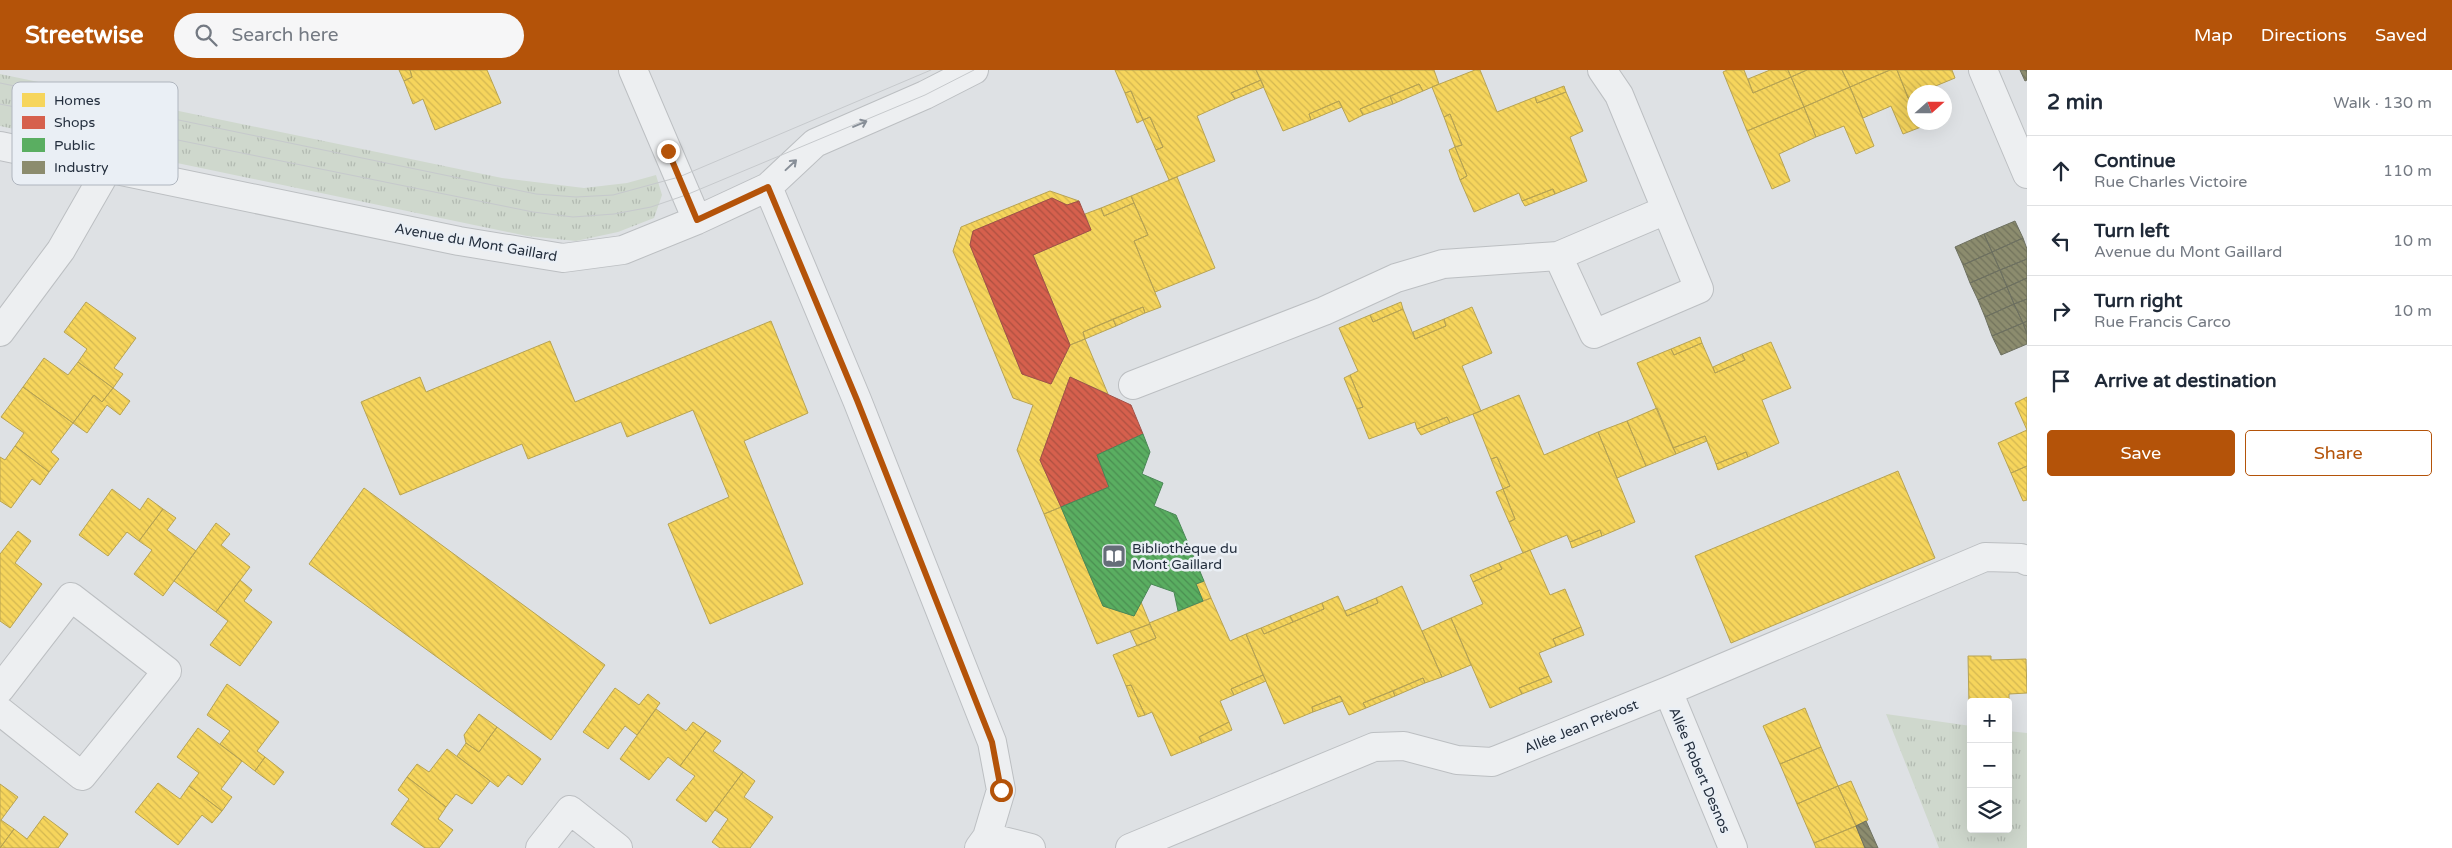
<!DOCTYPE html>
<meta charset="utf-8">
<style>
body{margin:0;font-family:"Varela Round",sans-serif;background:#f6f6f7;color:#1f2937}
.controls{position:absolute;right:15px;bottom:15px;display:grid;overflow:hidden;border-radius:5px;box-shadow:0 5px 20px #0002}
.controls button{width:45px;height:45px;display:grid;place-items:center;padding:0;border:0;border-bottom:1px solid #e0e1e3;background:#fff;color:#1f2937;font:25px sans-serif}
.compass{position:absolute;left:1907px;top:15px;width:45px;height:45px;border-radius:50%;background:#fff;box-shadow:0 5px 20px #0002;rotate:69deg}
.stop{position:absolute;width:15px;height:15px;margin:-11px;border:4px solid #b45309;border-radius:50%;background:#fff}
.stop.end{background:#b45309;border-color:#fff;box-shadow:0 1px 5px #0008}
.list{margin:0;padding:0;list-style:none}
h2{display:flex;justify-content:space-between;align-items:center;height:65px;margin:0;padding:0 20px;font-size:21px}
h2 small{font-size:16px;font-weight:400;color:#747a83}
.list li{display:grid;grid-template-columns:32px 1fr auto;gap:15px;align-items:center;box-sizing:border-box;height:70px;padding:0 20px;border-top:1px solid #e0e1e3}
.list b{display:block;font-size:19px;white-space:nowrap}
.list p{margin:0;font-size:16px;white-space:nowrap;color:#747a83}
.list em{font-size:16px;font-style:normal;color:#747a83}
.actions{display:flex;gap:10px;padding:15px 20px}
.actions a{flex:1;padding:11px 0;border:1px solid #b45309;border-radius:5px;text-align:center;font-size:18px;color:#b45309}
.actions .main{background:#b45309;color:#fff}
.icon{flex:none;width:28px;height:28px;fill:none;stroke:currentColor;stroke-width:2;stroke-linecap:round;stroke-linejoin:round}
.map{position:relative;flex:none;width:2027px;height:778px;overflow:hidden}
header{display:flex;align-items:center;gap:30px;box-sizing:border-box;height:70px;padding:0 25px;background:#b45309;color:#fff}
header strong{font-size:24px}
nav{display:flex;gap:28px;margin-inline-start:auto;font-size:18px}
.search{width:350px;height:45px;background:#f6f6f7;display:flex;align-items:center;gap:12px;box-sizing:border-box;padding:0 18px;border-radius:28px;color:#747a83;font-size:19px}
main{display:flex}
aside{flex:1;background:#fff}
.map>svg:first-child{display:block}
</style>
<header>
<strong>Streetwise</strong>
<div class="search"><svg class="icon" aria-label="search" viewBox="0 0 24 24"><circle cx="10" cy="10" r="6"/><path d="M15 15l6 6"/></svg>Search here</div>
<nav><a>Map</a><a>Directions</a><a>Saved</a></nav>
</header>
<main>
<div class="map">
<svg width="2027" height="778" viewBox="0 0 2027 778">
<defs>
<pattern id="grass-tufts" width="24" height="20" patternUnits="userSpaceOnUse" patternTransform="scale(1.25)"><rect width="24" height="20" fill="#cfd8cd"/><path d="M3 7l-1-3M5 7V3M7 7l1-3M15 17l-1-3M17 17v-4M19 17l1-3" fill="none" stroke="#b2bab1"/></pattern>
<pattern id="homes-back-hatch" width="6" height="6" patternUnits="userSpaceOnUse" patternTransform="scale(1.25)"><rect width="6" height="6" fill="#f6d55c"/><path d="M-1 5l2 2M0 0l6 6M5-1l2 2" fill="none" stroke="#d3b751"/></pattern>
<pattern id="shops-back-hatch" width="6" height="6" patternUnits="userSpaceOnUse" patternTransform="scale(1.25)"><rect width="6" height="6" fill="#d6604d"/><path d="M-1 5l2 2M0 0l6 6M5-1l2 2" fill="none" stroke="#ad5041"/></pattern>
<pattern id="public-back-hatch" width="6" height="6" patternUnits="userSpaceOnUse" patternTransform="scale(1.25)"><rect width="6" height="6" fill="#5aae61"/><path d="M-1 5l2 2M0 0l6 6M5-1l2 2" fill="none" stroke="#4a8e51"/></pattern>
<pattern id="industry-back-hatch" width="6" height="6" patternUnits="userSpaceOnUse" patternTransform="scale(1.25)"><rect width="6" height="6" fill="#8c8c6e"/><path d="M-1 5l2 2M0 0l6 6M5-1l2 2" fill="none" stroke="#72735c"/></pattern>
</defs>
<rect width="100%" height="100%" fill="#dee1e4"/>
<path fill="url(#grass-tufts)" d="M0,4L502,108L584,118L627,113L656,105L662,125L654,148L618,162L576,171L527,166L0,56Z
M1886,644L1971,656V759H2008V661L2027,663V778H1939Z"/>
<path fill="url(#homes-back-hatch)" stroke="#b7a353" d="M399,0H410L412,7L404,11Z
M410,0H487L501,33L435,60L423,29L413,34L404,11L412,7Z
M1115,0H1256L1261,10L1231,23L1235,29L1197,46L1215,91L1169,110L1156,80L1163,77L1150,47L1143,50L1131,21L1125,23Z
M1256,0H1434L1439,14L1423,21L1419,14L1360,39L1363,45L1349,52L1339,31L1309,44L1311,50L1283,61Z
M1475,0H1480L1497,42L1535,27L1537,33L1566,22L1583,61L1570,67L1587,111L1555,124L1553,119L1522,131L1519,123L1474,142L1460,110L1467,106L1455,77L1462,75L1450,44L1444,47L1432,17Z
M1727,0H1744L1753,23L1791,7L1804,37L1747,61L1723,2Z
M1770,0H1788L1791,7L1753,23L1748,9Z
M1788,0H1807L1791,7Z
M1807,0H1842L1850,17L1804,37L1791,7Z
M1842,0H1890L1850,17Z
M1890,0H1897L1914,42V52H1919L1921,57L1903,64L1891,36L1863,48L1850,17Z
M1897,0H1952L1955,8L1921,22H1914V25L1908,28Z
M1261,10L1264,17L1235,29L1231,23Z
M1419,14L1423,21L1393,34L1390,26Z
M1564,16L1566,22L1537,33L1535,27Z
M1850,17L1874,76L1856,84L1844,56L1816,67L1804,37Z
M1131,21L1143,50L1137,53L1125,23Z
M1390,26L1393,34L1363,45L1360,39Z
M1339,31L1342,37L1311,50L1309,44Z
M1804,37L1816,67L1779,84L1790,111L1772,119L1747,61Z
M1450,44L1462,75L1455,77L1444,47Z
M1150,47L1163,77L1156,80L1143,50Z
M1455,77L1467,106L1460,110L1449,80Z
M1177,107L1215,198L1155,222L1134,171L1148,165L1131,126Z
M1553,119L1555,124L1525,136L1522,131Z
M1050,121L1079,131L1067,135L1052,128L973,161L970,175L1022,304L1051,314L1070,275L1085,269L1108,324L1070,307L1040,390L1061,437L1044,444L1017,380L1033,335L1013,328L953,181L961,157Z
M1131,126L1134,133L1104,146L1101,138Z
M1134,133L1148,165L1134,171L1161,237L1145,243L1143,237L1083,262L1085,269L1070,275L1033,185L1091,160L1085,144L1101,138L1104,146Z
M86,232L136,268L114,298L123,304L113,318L78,292L87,279L64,262Z
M1401,232L1403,239L1373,252L1370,245Z
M1143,237L1145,243L1116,256L1113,249Z
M1472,237L1492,283L1462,296L1481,341L1450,353L1447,347L1417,359L1415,352L1369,369L1357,339L1363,337L1350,305L1358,301L1339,258L1370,245L1373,252L1403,239L1415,269L1446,256L1444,249Z
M1113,249L1116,256L1085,269L1083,262Z
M1444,249L1446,256L1415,269L1413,262Z
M771,251L808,343L744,371L803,514L710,554L668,454L729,427L693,340L627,367L621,352L528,389L522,374L400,425L361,332L420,307L426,322L550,271L575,332Z
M1700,267L1702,273L1674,285L1671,279Z
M1771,272L1791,318L1762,330L1779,373L1748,387L1746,382L1716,394L1705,366L1673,378L1637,293L1671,279L1674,285L1702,273L1715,303L1745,290L1742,284Z
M1742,284L1745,290L1715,303L1713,297Z
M44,288L68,305L78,292L113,318L102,332L94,325L73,353L23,317Z
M1350,305L1363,337L1357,339L1344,308Z
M23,317L73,353L51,382L59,389L49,402L15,376L24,363L1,347Z
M113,318L130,331L120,345L107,335L87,363L73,353L94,325L102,332Z
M1519,325L1544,385L1598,362L1635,452L1602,466L1600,460L1570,472L1567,465L1523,483L1509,452L1515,449L1503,419L1510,416L1497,387L1491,389L1473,344Z
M2027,327V360L2015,333Z
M1657,338L1676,384L1646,396L1627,351Z
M1447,347L1450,353L1421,365L1417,359Z
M1627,351L1646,396L1617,408L1598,362Z
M2027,360V396L2011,403L1998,373Z
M1705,366L1707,371L1676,384L1673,378Z
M15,376L49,402L40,415L32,409L11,438L0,431V387L5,390Z
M1746,382L1748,387L1718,400L1716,394Z
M1497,387L1510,416L1503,419L1491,389Z
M2027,396V430L2023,431L2011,403Z
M1898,401L1935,488L1731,573L1695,486Z
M364,418L605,595L551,670L309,494Z
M112,419L140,440L148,428L163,439L139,471L127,462L108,486L79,465Z
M1503,419L1515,449L1509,452L1496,422Z
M1061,437L1103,536L1134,546L1141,532L1150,554L1097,574L1044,444Z
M163,439L176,448L167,460L196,481L163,526L134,504L152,480L139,471Z
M216,453L230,464L221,475L250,497L216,542L174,511Z
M1600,460L1602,466L1572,478L1570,472Z
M18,461L31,471L15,493L42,514L10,558L0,551V484Z
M1530,480L1550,525L1565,519L1581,557L1553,569L1556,576L1539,583L1549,606L1519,618L1522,624L1490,638L1451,548L1483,534L1473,512L1502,499L1499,493Z
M1499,493L1502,499L1473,512L1470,505Z
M240,510L252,520L244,531L272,552L240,596L210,575L228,551L216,542Z
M1204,511L1211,528L1203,531L1196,514Z
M1402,516L1442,607L1425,613L1423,608L1363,633L1366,638L1349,645L1340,626L1312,637L1313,642L1284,654L1246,564L1261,558L1264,564L1324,539L1322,533L1338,526L1347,546L1378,533L1376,528Z
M1211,528L1230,571L1246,564L1263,605L1231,619L1234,625L1220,631L1229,652L1199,667L1202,673L1171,686L1152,642L1145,645L1131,615L1126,616L1113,585L1156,568L1149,553Z
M1376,528L1378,533L1347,546L1345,541Z
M1322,533L1324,539L1293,552L1290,546Z
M1290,546L1293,552L1264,564L1261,558Z
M1451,548L1471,595L1442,607L1422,561Z
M1150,554L1156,568L1137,576L1130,561Z
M1581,557L1584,565L1556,576L1553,569Z
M1968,586H1991V590L2026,589L2027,623L2009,624V634L2008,632H1971L1969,635Z
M1263,605L1266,611L1234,625L1231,619Z
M1549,606L1552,612L1522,624L1519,618Z
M1423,608L1425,613L1395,626L1393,621Z
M227,614L279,652L257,681L265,687L255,701L220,674L230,661L207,645Z
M1131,615L1145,645L1138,647L1126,616Z
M615,618L639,635L648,624L660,633L637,665L625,656L608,679L583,662Z
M1393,621L1395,626L1366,638L1363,633Z
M1340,626L1343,631L1313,642L1312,637Z
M1805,638L1821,677L1780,694L1763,656Z
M656,639L686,661L693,652L706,661L680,696L668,687L649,710L620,689Z
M479,644L497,657L479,682L466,673L464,665Z
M1229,652L1232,660L1202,673L1199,667Z
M497,657L541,689L522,715L508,705L498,717L457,686L466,673L479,682Z
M198,658L242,691L221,719L232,727L222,741L189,716L199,703L177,687Z
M706,661L721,671L713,681L743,702L706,752L676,730L695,706L680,696Z
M1821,677L1838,716L1797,734L1780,694Z
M447,679L490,711L472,734L456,724L446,737L407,707L417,694L429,702Z
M265,687L284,702L274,715L255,701Z
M743,702L755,711L744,727L773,747L750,778H720L712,772L728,749L715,740Z
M407,707L446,737L438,749L453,760L439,778H425L391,754L409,729L398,720Z
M1851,711L1868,750L1856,756L1838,716Z
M158,713L180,729L189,716L222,741L212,753L202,745L178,775L135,742Z
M0,714L18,727L1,750L14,759L0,778Z
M1838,716L1856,756L1814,773L1797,734Z
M44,746L68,764L58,778H0L14,759L27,769Z
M1856,756L1865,778H1816L1814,773Z"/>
<path fill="url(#shops-back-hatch)" stroke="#a15148" d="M1052,128L1067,135L1079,131L1091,160L1033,185L1070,275L1051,314L1022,304L970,175L973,161Z
M1070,307L1131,335L1143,364L1097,385L1109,417L1061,437L1040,390Z"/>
<path fill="url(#public-back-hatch)" stroke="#4a8856" d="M1143,364L1150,382L1142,404L1163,413L1154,436L1176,445L1204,511L1196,514L1203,531L1178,541L1174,522L1151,514L1134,546L1103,536L1061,437L1109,417L1097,385Z"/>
<path fill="url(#industry-back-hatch)" stroke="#6d7060" d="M2020,0H2027V10L2025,11Z
M2015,151L2023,168L1992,182L1984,164Z
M1984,164L1992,182L1963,195L1955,177Z
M2023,168L2027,179V189L2000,200L1992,182Z
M1992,182L2000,200L1970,213L1963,195Z
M2027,189V208L2007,217L2000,200Z
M2000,200L2007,217L1978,230L1970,213Z
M2027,208V229L2014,234L2007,217Z
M2007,217L2014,234L1985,247L1978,230Z
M2027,229V251L2023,253L2014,234Z
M2014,234L2023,253L1992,266L1985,247Z
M2027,251V264L2023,253Z
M2023,253L2027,264V274L2001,285L1992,266Z
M1866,751L1878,778H1865L1856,756Z"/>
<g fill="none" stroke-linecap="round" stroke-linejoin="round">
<g stroke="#bcbfc2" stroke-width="30">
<path id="minor" d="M633,0L697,150
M1983,0L2027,104
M0,76L459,171L563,188L623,180L697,150L768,117L815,73L925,25L974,0
M768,117L857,330L992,672L1001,720L987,767L979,778
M1558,186L1666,140
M0,262L61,180L108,98
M1133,315L1324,241L1396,208L1443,194L1558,186L1594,264L1699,219L1619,25L1602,0
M0,619L71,527L167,601L82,706L0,641
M1668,621L1733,778
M987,767L1031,778
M540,778L570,740L618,778
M1130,778L1374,677L1404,676L1457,690L1492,692L1668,621L1985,487L2021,488L2027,491"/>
</g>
<use href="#minor" stroke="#edeff1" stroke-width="28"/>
<path stroke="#c6c9cc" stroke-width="1" d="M0,13L536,124L576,127L613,125L679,107L931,0
M0,34L533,142L573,147L614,144L651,137L686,125L925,25L974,0"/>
</g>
<defs><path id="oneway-shaft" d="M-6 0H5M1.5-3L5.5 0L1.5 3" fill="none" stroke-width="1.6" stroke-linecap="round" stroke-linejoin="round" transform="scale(1.25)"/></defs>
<g stroke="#888f98">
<use href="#oneway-shaft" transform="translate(860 54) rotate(-23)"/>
<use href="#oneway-shaft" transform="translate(791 95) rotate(-43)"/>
</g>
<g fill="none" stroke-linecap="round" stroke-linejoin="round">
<path stroke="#b45309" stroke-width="6" d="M668,81L697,150L768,117L857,330L992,672L1001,720"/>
</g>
<defs>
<g id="library-square" transform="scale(1.25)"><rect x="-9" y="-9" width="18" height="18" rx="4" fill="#656d78" stroke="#eaeff5"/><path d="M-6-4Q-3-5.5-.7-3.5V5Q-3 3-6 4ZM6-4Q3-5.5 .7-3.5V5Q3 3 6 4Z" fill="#fff"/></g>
</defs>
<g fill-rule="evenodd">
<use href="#library-square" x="1114" y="486"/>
</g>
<g text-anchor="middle" stroke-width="5" stroke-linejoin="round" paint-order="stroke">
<g font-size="14" fill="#242f3e" stroke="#eaeff5">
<text transform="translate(476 172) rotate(10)" y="5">Avenue du Mont Gaillard</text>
<text transform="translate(1581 656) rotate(-22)" y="5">Allée Jean Prévost</text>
<text transform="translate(1700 700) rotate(67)" y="5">Allée Robert Desnos</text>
</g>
<g font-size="14" fill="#242f3e" stroke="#eaeff5" text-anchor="start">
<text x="1132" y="483">Bibliothèque du<tspan x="1132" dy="16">Mont Gaillard</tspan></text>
</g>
</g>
<rect x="12" y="12" width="166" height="103" rx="8" fill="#eaeff5" stroke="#afb5be" stroke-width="1"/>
<rect x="22" y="23" width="23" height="14" fill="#f6d55c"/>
<rect x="22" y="46" width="23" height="13" fill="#d6604d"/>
<rect x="22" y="68" width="23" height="14" fill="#5aae61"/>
<rect x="22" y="91" width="23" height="13" fill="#8c8c6e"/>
<g font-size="14" fill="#242f3e">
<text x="54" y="35">Homes</text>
<text x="54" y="57">Shops</text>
<text x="54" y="80">Public</text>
<text x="54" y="102">Industry</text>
</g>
</svg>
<div class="controls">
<button>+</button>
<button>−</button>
<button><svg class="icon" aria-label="layers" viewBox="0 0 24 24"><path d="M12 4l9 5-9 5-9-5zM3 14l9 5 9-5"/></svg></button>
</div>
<svg class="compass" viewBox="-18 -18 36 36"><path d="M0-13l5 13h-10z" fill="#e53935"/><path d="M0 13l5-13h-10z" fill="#747a83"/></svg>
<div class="stop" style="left:1001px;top:720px"></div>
<div class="stop end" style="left:668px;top:81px"></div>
</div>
<aside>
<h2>2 min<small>Walk · 130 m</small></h2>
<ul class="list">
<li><svg class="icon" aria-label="ahead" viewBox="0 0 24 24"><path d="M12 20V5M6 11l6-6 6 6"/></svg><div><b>Continue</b><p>Rue Charles Victoire</p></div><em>110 m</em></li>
<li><svg class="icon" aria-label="left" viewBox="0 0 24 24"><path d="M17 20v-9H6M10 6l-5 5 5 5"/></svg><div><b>Turn left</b><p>Avenue du Mont Gaillard</p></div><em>10 m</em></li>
<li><svg class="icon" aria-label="right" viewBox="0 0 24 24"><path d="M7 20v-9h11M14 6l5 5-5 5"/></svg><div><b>Turn right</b><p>Rue Francis Carco</p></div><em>10 m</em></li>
<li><svg class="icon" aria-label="arrive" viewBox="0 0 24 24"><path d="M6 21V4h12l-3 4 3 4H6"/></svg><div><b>Arrive at destination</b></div></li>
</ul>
<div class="actions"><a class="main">Save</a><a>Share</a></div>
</aside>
</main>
